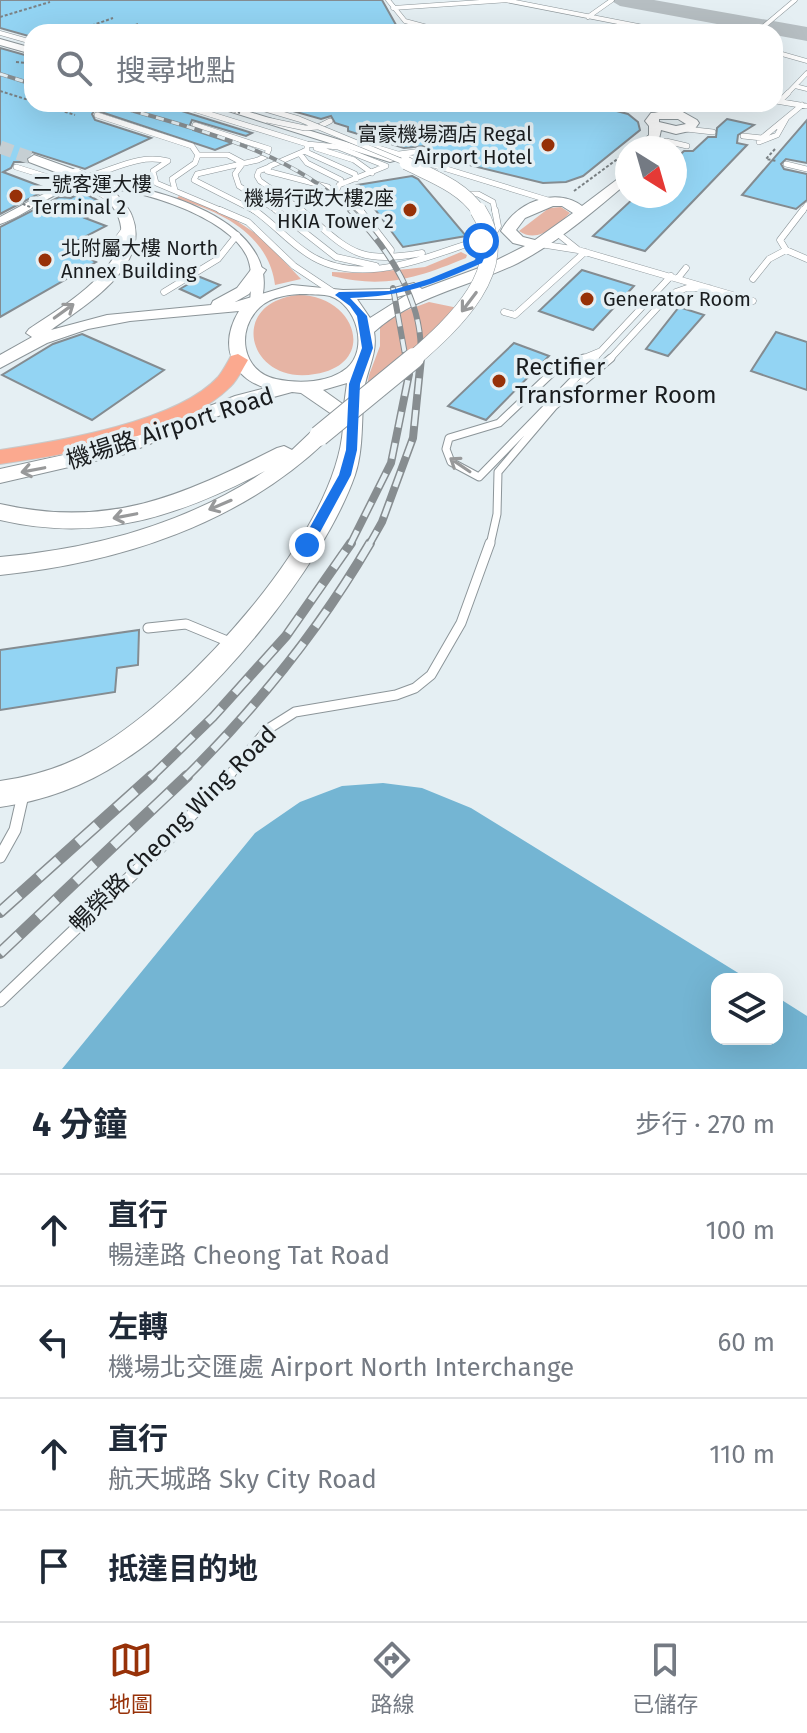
<!DOCTYPE html>
<html lang="zh-TW">
<meta charset="utf-8">
<style>
body{margin:0;font-family:"Fira Sans","Noto Sans TC",sans-serif;background:#f2f2f3;color:#1f2937}
.controls{position:absolute;right:24px;bottom:24px;display:grid;overflow:hidden;border-radius:16px;box-shadow:0 8px 32px #0002}
.controls button{width:72px;height:72px;display:grid;place-items:center;padding:0;border:0;border-bottom:2px solid #e0e1e3;background:#fff;color:#1f2937;font:40px sans-serif}
.compass{position:absolute;left:615px;top:136px;width:72px;height:72px;border-radius:50%;background:#fff;box-shadow:0 8px 32px #0002;rotate:143deg}
.stop{position:absolute;width:24px;height:24px;margin:-18px;border:6px solid #1a73e8;border-radius:50%;background:#fff}
.stop.end{background:#1a73e8;border-color:#fff;box-shadow:0 2px 8px #0008}
.list{margin:0;padding:0;list-style:none}
h2{display:flex;justify-content:space-between;align-items:center;height:104px;margin:0;padding:0 32px;font-size:34px}
h2 small{font-size:26px;font-weight:400;color:#747a83}
.list li{display:grid;grid-template-columns:52px 1fr auto;gap:24px;align-items:center;box-sizing:border-box;height:112px;padding:0 32px;border-top:2px solid #e0e1e3}
.list b{display:block;font-size:30px;white-space:nowrap}
.list p{margin:0;font-size:26px;white-space:nowrap;color:#747a83}
.list em{font-size:26px;font-style:normal;color:#747a83}
.icon{flex:none;width:44px;height:44px;fill:none;stroke:currentColor;stroke-width:2;stroke-linecap:round;stroke-linejoin:round}
.map{position:relative;flex:none;width:807px;height:1069px;overflow:hidden}
.search{position:absolute;background:#fff;box-shadow:0 8px 32px #0002;left:24px;right:24px;top:24px;height:88px;display:flex;align-items:center;gap:20px;box-sizing:border-box;padding:0 28px;border-radius:24px;color:#747a83;font-size:30px}
.sheet{height:552px;background:#fff}
nav{display:flex;justify-content:space-around;align-items:center;box-sizing:border-box;height:112px;border-top:2px solid #e0e1e3;background:#fff;font-size:22px;color:#747a83}
nav a{display:grid;justify-items:center;gap:4px}
nav .on{color:#973108}
.map>svg:first-child{display:block}
</style>
<div class="map">
<svg width="807" height="1069" viewBox="0 0 807 1069">
<rect width="100%" height="100%" fill="#e5eff3"/>
<path fill="#e6b4a4" d="M179,196L228,215L261,237L301,279L275,285C269,235 220,210 176,199Z
M561,207L570,213C557,226 537,244 519,231L549,208Z
M461,252L467,255L466,258C417,278 385,289 332,276V272L359,273L408,269L425,267Z
M297,295C356,294 379,364 315,374C249,386 226,304 297,295Z
M429,302L458,308L365,396L369,375L380,346V324L391,316Z"/>
<path fill="#74b5d3" d="M383,783L422,788L471,808L748,979H717V1039H777V997L807,1016V1069H62L255,833L300,802L342,786Z"/>
<g fill="none" stroke-linecap="round" stroke-linejoin="round">
<path fill="#b6bec2" fill-rule="evenodd" d="M610,0H654L807,27V41L775,35V32H760L620,6Z"/>
</g>
<path fill="#93d4f3" stroke="#848c91" stroke-width="2" d="M0,0H382L400,32H32V37L0,28Z
M0,48L32,57V104H172L175,109L252,133L246,136L192,120L190,125L193,130L232,143L215,150L95,110L92,114L95,120L151,138L85,169L32,152L25,158L26,162H14L11,168L3,172L48,189L0,214Z
M268,104H590L628,114L638,122L640,130L583,176L566,182L543,183L445,159L424,146L404,148L348,131V127L335,123L331,116L321,119Z
M727,119L754,125L738,135L737,143L747,145L645,251L593,236L636,196H675V159L684,151H693L708,137H716L717,128Z
M807,120V163L786,159L781,164L784,169L807,174V200L796,209L742,195Z
M412,176L418,179L466,236L403,247L357,185Z
M82,192L108,206L85,218L106,226L67,246L96,262L0,317V227L59,197L71,198Z
M582,270L634,286L593,330L539,311Z
M200,277L220,285L200,298L180,289Z
M679,307L704,315L668,356L646,349Z
M776,332L807,342V390L751,371Z
M82,334L164,370L92,420L2,375L53,344Z
M514,343L549,356L486,420L448,406Z
M139,630L138,665L117,668L115,692L0,710V650Z"/>
<g fill="none" stroke-linecap="round" stroke-linejoin="round">
<path stroke="#c6cfd3" stroke-width="13" stroke-dasharray="13 6" stroke-linecap="butt" d="M0,147L34,159"/>
<g stroke="#8c9599" stroke-width="5">
<path id="lane-far5" d="M388,0L405,21L446,32
M505,0L669,32
M393,8L509,0
M588,17L612,0
M757,32L795,0
M0,33L32,42
M775,52L807,61
M795,86L807,89
M786,95L807,73"/>
</g>
<g stroke="#8c9599" stroke-width="6">
<path id="lane-far4" d="M776,101L806,106
M780,101L788,93
M177,104L307,144V150L270,166L267,171L328,187L362,212
M712,104L735,108L742,104
M97,115L192,146L198,155
M195,125L269,149L266,156L258,160L197,174L194,180L257,212
M318,127L330,121
M686,129L713,132
M743,136L762,138L802,105
M666,141L687,146
M759,142L777,135L786,119
M307,144L338,147L386,166L339,185L336,192
M365,144L551,201
M316,148L354,160L372,173
M304,151L355,174L356,179
M300,154L307,163L341,180V184
M399,154L422,151L444,165
M786,164L807,169
M16,167L64,182
M269,167L259,171L257,176L260,181L304,212
M96,176L130,188
M81,178C112,172 136,153 168,161L153,171L156,183L225,212
M175,190L172,179L195,163L198,155H228L243,163L235,174L239,186L279,212
M464,194H478L493,202L495,212
M802,212L807,205"/>
</g>
<g stroke="#8c9599" stroke-width="7">
<path id="lane-far3" d="M220,210L248,222L294,266L333,292
M254,210C273,223 288,241 308,254C359,288 423,258 476,241L485,245L478,261
M276,210L336,257L376,266
M301,210C349,250 355,265 422,253
M360,210L391,250L390,256
M803,210L780,240L786,250L807,259
M557,233L577,249
M490,238L498,226L495,210
M540,244L578,250L753,301
M107,254L125,229
M678,278L686,268
M753,279L769,259L786,250
M164,292L218,259L237,235
M504,312L515,315L585,252
M601,351L671,276
M579,360L601,351L593,360
M609,360L670,294L687,288H709"/>
</g>
<g stroke="#8c9599" stroke-width="9">
<path id="lane-far2" d="M584,358L557,368L499,423L449,438L446,449L451,462L479,477L595,358
M490,545L497,514L498,472L554,406L611,358"/>
</g>
<g stroke="#8c9599" stroke-width="11">
<path id="lane-far1" d="M148,628L186,624L232,643
M227,778L268,729L295,712L396,695L415,688L431,675L461,623L490,543"/>
</g>
<g stroke="#8c9599" stroke-width="13">
<path id="lane" d="M0,857L15,830L23,795
M0,1001L155,853L229,776"/>
</g>
<g stroke="#8c9599" stroke-width="2">
<path id="street" d="M625,104H640L674,113L670,116Z
M86,181C146,182 289,220 260,305L256,306L250,302C251,288 253,273 248,259C232,215 121,181 78,188C50,192 27,215 0,224V217C28,203 55,184 86,181Z"/>
</g>
<g stroke="#8c9599" stroke-width="2">
<path id="secondary" d="M0,39L32,48V54L0,45Z
M206,104H224L401,159L390,162Z
M681,111L697,120L699,123L694,130L676,134L661,130L659,139L649,148H635L649,135V126L645,121L651,113ZM659,119H678L686,124L676,126L659,122Z
M34,155L81,172L83,175L71,178L29,162L28,159Z
M627,172V183C593,212 558,242 518,263C469,287 415,295 374,332C378,353 367,369 364,390C361,418 364,448 355,475C322,569 208,706 124,760C87,785 44,801 0,807V781C35,776 67,766 97,748C186,696 336,534 343,428L333,415L301,393L292,392L248,404L125,454L0,483V469L113,444L235,396L266,388C230,377 219,344 239,311L130,321L88,329L47,343L0,368V355L32,337L26,333L29,329C60,308 141,262 117,214C114,207 107,200 102,194L104,191H114C120,199 129,207 132,216C152,266 84,306 51,330L107,315L211,305L213,301L237,288L253,267L258,265L266,270L249,294L235,302L292,285L343,290L390,289L414,283L422,289L487,265L525,246L513,243L501,231C515,203 555,186 582,206ZM553,206H562L573,213L535,240L523,237L516,230L525,218ZM306,294C314,295 323,294 330,296C357,305 369,349 347,368C329,383 299,384 276,379C242,372 235,330 260,307C272,296 290,294 306,294ZM408,294L370,318L357,299H390ZM347,383L344,405L323,390Z
M319,430L329,436L326,441C239,524 119,563 0,575V557C92,549 186,524 265,471C177,517 98,543 0,520V504C109,529 181,496 277,448L284,446L292,450L312,431Z"/>
</g>
<g stroke="#c8c9c9" stroke-width="2">
<path id="primary" d="M238,354L248,360C243,368 238,379 231,386C180,437 69,454 0,464V450C59,441 177,422 218,377C223,371 227,363 231,356Z"/>
</g>
<path stroke="#7a8184" stroke-width="2" stroke-dasharray="3 2" stroke-linecap="butt" d="M0,17L50,2
M127,30L141,25
M73,32L113,18
M139,32L151,28
M16,62L28,63
M0,91L32,101
M41,104L75,115
M601,104L618,108
M775,149L766,159L777,161
M450,153L459,155
M574,191L627,152"/>
<use href="#lane-far5" stroke="#fff" stroke-width="4"/>
<use href="#lane-far4" stroke="#fff" stroke-width="5"/>
<use href="#lane-far3" stroke="#fff" stroke-width="6"/>
<use href="#lane-far2" stroke="#fff" stroke-width="7"/>
<use href="#lane-far1" stroke="#fff" stroke-width="9"/>
<use href="#lane" stroke="#fff" stroke-width="11"/>
<use href="#street" fill="#fff" fill-rule="evenodd"/>
<use href="#secondary" fill="#fff" fill-rule="evenodd"/>
<use href="#primary" fill="#fba98f" fill-rule="evenodd"/>
<g stroke="#878d90" stroke-width="4">
<path id="rail-far4" d="M0,74L32,84
M110,104C193,129 289,149 352,212"/>
</g>
<g stroke="#878d90" stroke-width="6">
<path id="rail-far3" d="M350,210C388,247 426,304 420,360
M393,288L406,360"/>
</g>
<g stroke="#878d90" stroke-width="8">
<path id="rail-far2" d="M350,545L391,463L409,374L406,358
M369,545L382,522L413,438L421,358"/>
</g>
<g stroke="#878d90" stroke-width="10">
<path id="rail-far1" d="M150,778L213,717L286,636L351,543
M185,778C257,707 319,630 370,543"/>
</g>
<g stroke="#878d90" stroke-width="12">
<path id="rail" d="M0,912L152,776
M0,953L187,776"/>
</g>
<use href="#rail-far4" stroke="#e5eff3" stroke-width="3" stroke-dasharray="8" stroke-linecap="butt"/>
<use href="#rail-far3" stroke="#e5eff3" stroke-width="4" stroke-dasharray="13" stroke-linecap="butt"/>
<use href="#rail-far2" stroke="#e5eff3" stroke-width="5" stroke-dasharray="16" stroke-linecap="butt"/>
<use href="#rail-far1" stroke="#e5eff3" stroke-width="7" stroke-dasharray="20" stroke-linecap="butt"/>
<use href="#rail" stroke="#e5eff3" stroke-width="9" stroke-dasharray="26" stroke-linecap="butt"/>
<g stroke="#8c9599" stroke-width="6" stroke-linecap="butt">
<path id="lane-bridge" d="M248,104L299,119L406,163
M267,120L305,128L317,127
M59,182L93,189"/>
</g>
<g stroke="#8c9599" stroke-width="14" stroke-linecap="butt">
<path id="secondary-bridge-far2" d="M406,163C432,176 463,187 479,212
M76,175L109,194"/>
</g>
<g stroke="#8c9599" stroke-width="17" stroke-linecap="butt">
<path id="secondary-bridge-far1" d="M412,360C453,324 516,268 478,210"/>
</g>
<g stroke="#8c9599" stroke-width="22" stroke-linecap="butt">
<path id="secondary-bridge" d="M319,436L414,358"/>
</g>
<path stroke="#7a8184" stroke-width="2" stroke-dasharray="3 2" stroke-linecap="butt" d="M117,32L138,24
M209,104L240,113
M18,202L35,209"/>
<use href="#lane-bridge" stroke="#fff" stroke-width="5"/>
<use href="#secondary-bridge-far2" stroke="#fff" stroke-width="13"/>
<use href="#secondary-bridge-far1" stroke="#fff" stroke-width="16"/>
<use href="#secondary-bridge" stroke="#fff" stroke-width="20"/>
</g>
<defs><path id="oneway-shaft" d="M-6 0H5M1.5-3L5.5 0L1.5 3" fill="none" stroke-width="1.6" stroke-linecap="round" stroke-linejoin="round" transform="scale(2)"/></defs>
<g stroke="#98999a">
<use href="#oneway-shaft" transform="translate(469 302) rotate(127)"/>
<use href="#oneway-shaft" transform="translate(64 311) rotate(-36)"/>
<use href="#oneway-shaft" transform="translate(460 465) rotate(-146)"/>
<use href="#oneway-shaft" transform="translate(33 470) rotate(169)"/>
<use href="#oneway-shaft" transform="translate(220 505) rotate(157)"/>
<use href="#oneway-shaft" transform="translate(125 516) rotate(169)"/>
</g>
<path fill="#1a73e8" d="M478,239H484L490,245L482,263C432,285 404,296 350,298L367,316L373,348L360,384L357,450L351,475L311,549H302L300,545L339,475L346,450L349,384L362,348L357,316L350,306L335,295L339,292L389,291L429,279L475,260L481,246Z"/>
<g fill="#973108" stroke="#e5eff3" stroke-width="3">
<circle cx="548" cy="145" r="8"/>
<circle cx="16" cy="196" r="8"/>
<circle cx="410" cy="210" r="8"/>
<circle cx="45" cy="260" r="8"/>
<circle cx="587" cy="299" r="8"/>
<circle cx="499" cy="381" r="8"/>
</g>
<g text-anchor="middle" stroke-width="7" stroke-linejoin="round" paint-order="stroke">
<g font-size="20" fill="#191c1e" stroke="#e5eff3" text-anchor="start">
<text x="532" y="141" text-anchor="end">富豪機場酒店 Regal<tspan x="532" dy="23">Airport Hotel</tspan></text>
<text x="32" y="191">二號客運大樓<tspan x="32" dy="23">Terminal 2</tspan></text>
<text x="394" y="205" text-anchor="end">機場行政大樓2座<tspan x="394" dy="23">HKIA Tower 2</tspan></text>
<text x="61" y="255">北附屬大樓 North<tspan x="61" dy="23">Annex Building</tspan></text>
<text x="603" y="306">Generator Room</text>
</g>
<g font-size="24" fill="#191c1e" stroke="#e5eff3" text-anchor="start">
<text x="515" y="375">Rectifier<tspan x="515" dy="28">Transformer Room</tspan></text>
</g>
<g font-size="24" fill="#191c1e" stroke="#e5eff3">
<text transform="translate(170 428) rotate(-18)" y="8">機場路 Airport Road</text>
<text transform="translate(173 829) rotate(-45)" y="8">暢榮路 Cheong Wing Road</text>
</g>
</g>
</svg>
<div class="controls">
<button><svg class="icon" aria-label="layers" viewBox="0 0 24 24"><path d="M12 4l9 5-9 5-9-5zM3 14l9 5 9-5"/></svg></button>
</div>
<svg class="compass" viewBox="-18 -18 36 36"><path d="M0-13l5 13h-10z" fill="#e53935"/><path d="M0 13l5-13h-10z" fill="#747a83"/></svg>
<div class="stop" style="left:481px;top:241px"></div>
<div class="stop end" style="left:307px;top:545px"></div>
<div class="search"><svg class="icon" aria-label="search" viewBox="0 0 24 24"><circle cx="10" cy="10" r="6"/><path d="M15 15l6 6"/></svg>搜尋地點</div>
</div>
<section class="sheet">
<h2>4 分鐘<small>步行 · 270 m</small></h2>
<ul class="list">
<li><svg class="icon" aria-label="ahead" viewBox="0 0 24 24"><path d="M12 20V5M6 11l6-6 6 6"/></svg><div><b>直行</b><p>暢達路 Cheong Tat Road</p></div><em>100 m</em></li>
<li><svg class="icon" aria-label="left" viewBox="0 0 24 24"><path d="M17 20v-9H6M10 6l-5 5 5 5"/></svg><div><b>左轉</b><p>機場北交匯處 Airport North Interchange</p></div><em>60 m</em></li>
<li><svg class="icon" aria-label="ahead" viewBox="0 0 24 24"><path d="M12 20V5M6 11l6-6 6 6"/></svg><div><b>直行</b><p>航天城路 Sky City Road</p></div><em>110 m</em></li>
<li><svg class="icon" aria-label="arrive" viewBox="0 0 24 24"><path d="M6 21V4h12l-3 4 3 4H6"/></svg><div><b>抵達目的地</b></div></li>
</ul>
</section>
<nav>
<a class="on"><svg class="icon" aria-label="map" viewBox="0 0 24 24"><path d="M3 6l6-2 6 2 6-2v14l-6 2-6-2-6 2zM9 4v14M15 6v14"/></svg>地圖</a>
<a><svg class="icon" aria-label="directions" viewBox="0 0 24 24"><path d="M12 3l9 9-9 9-9-9zM9 14v-3h6M13 9l2 2-2 2"/></svg>路線</a>
<a><svg class="icon" aria-label="saved" viewBox="0 0 24 24"><path d="M7 4h10v16l-5-4-5 4z"/></svg>已儲存</a>
</nav>
